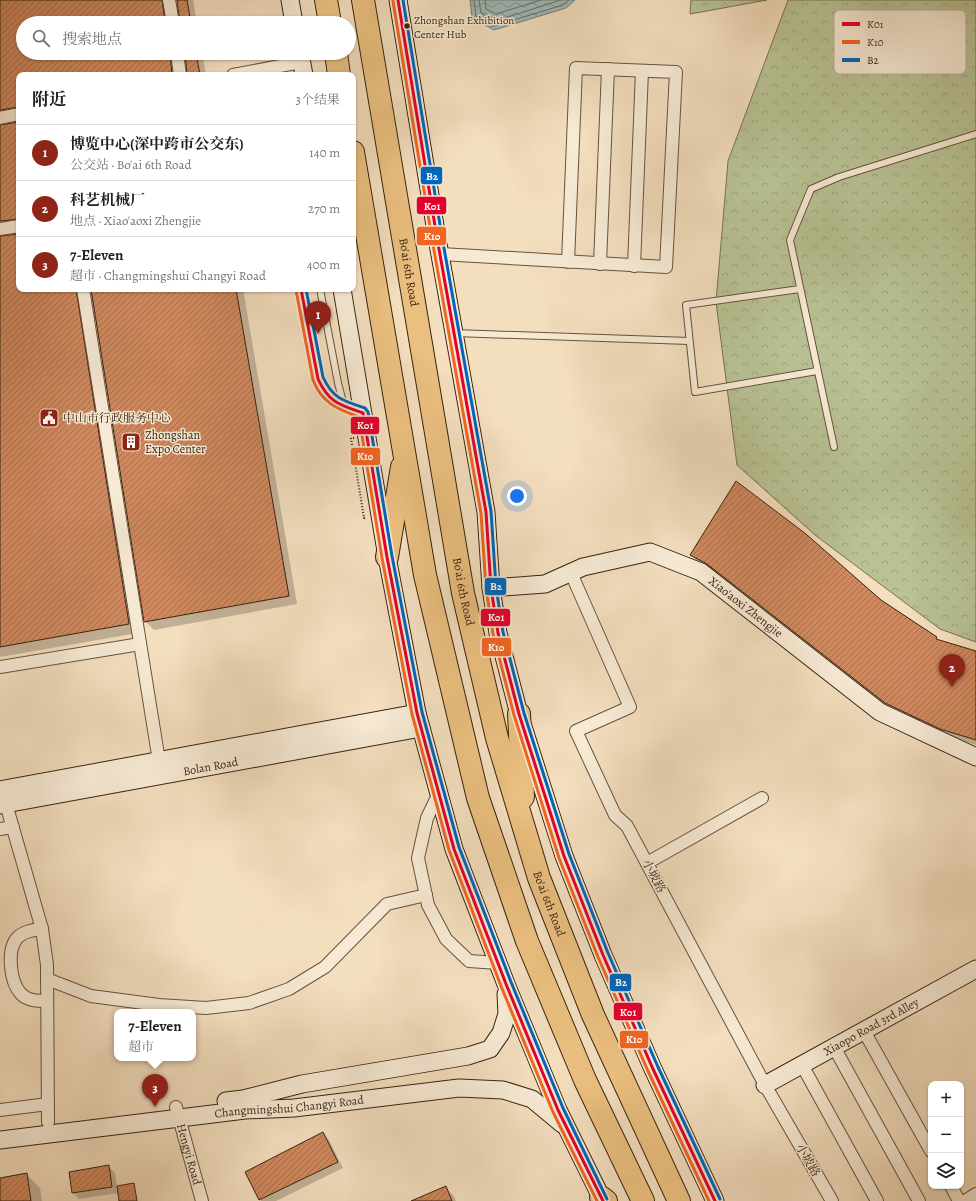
<!DOCTYPE html>
<html lang="zh">
<meta charset="utf-8">
<style>
body{margin:0;font-family:Alegreya,"Noto Serif SC",serif;background:#f6f6f6;color:#202124}
.controls{position:absolute;right:12px;bottom:12px;display:grid;overflow:hidden;border-radius:8px;box-shadow:0 1px 3px #0004}
.controls button{width:36px;height:36px;display:grid;place-items:center;padding:0;border:0;border-bottom:1px solid #e0e0e0;background:#fff;color:#202124;font:20px sans-serif}
.you{position:absolute;left:517px;top:496px;width:14px;height:14px;margin:-10px;border:3px solid #fff;border-radius:50%;background:#1a73e8;box-shadow:0 0 0 6px #1a73e833}
.badge{display:grid;place-items:center;width:26px;height:26px;border-radius:50%;background:#8f2418;color:#fff;font-size:13px;font-weight:700}
.pin{position:absolute;translate:-50% -33px;filter:drop-shadow(0 1px 2px #0008)}
.pin::after{content:'';position:absolute;top:21px;width:14px;height:12px;background:inherit;clip-path:polygon(0 0,100% 0,50% 100%)}
.popup{position:absolute;left:114px;top:1009px;width:82px;height:52px;box-sizing:border-box;display:grid;place-content:center;border-radius:8px;background:#fff;filter:drop-shadow(0 1px 3px #0005);font-size:13px;white-space:nowrap;color:#757577}
.popup b{font-size:15px;color:#202124}
.popup::after{content:'';position:absolute;left:50%;top:100%;margin-left:-8px;border:8px solid transparent;border-top-color:#fff}
.list{margin:0;padding:0;list-style:none}
h2{display:flex;justify-content:space-between;align-items:center;height:52px;margin:0;padding:0 16px;font-size:17px}
h2 small{font-size:13px;font-weight:400;color:#757577}
.list li{display:grid;grid-template-columns:26px 1fr auto;gap:12px;align-items:center;box-sizing:border-box;height:56px;padding:0 16px;border-top:1px solid #e0e0e0}
.list b{display:block;font-size:15px;white-space:nowrap}
.list p{margin:0;font-size:13px;white-space:nowrap;color:#757577}
.list em{font-size:13px;font-style:normal;color:#757577}
.icon{flex:none;width:22px;height:22px;fill:none;stroke:currentColor;stroke-width:2;stroke-linecap:round;stroke-linejoin:round}
.map{position:relative;flex:none;width:976px;height:1201px;overflow:hidden}
.search{position:absolute;background:#fff;box-shadow:0 1px 3px #0004;left:16px;top:16px;width:340px;height:44px;display:flex;align-items:center;gap:10px;box-sizing:border-box;padding:0 14px;border-radius:22px;color:#757577;font-size:15px}
.panel{position:absolute;background:#fff;box-shadow:0 1px 3px #0004;left:16px;top:72px;width:340px;height:220px;border-radius:8px}
.map>svg:first-child{display:block}
</style>
<div class="map">
<svg width="976" height="1201" viewBox="0 0 976 1201">
<defs>
<pattern id="forest-crowns" width="20" height="18" patternUnits="userSpaceOnUse"><rect width="20" height="18" fill="#b8c294"/><path d="M2 6a3 3 0 1 1 6 0M12 15a3 3 0 1 1 6 0" fill="none" stroke="#9fa67f"/></pattern>
<pattern id="water-waves" width="16" height="10" patternUnits="userSpaceOnUse"><rect width="16" height="10" fill="#9ebaba"/><path d="M0 5q4-4 8 0t8 0" fill="none" stroke="#829796"/></pattern>
<pattern id="building-hatch" width="6" height="6" patternUnits="userSpaceOnUse"><rect width="6" height="6" fill="#ce8960"/><path d="M-1 1l2-2M0 6l6-6M5 7l2-2" fill="none" stroke="#a8704e"/></pattern>
</defs>
<rect width="100%" height="100%" fill="#f3debe"/>
<filter id="stains"><feTurbulence type="fractalNoise" baseFrequency=".005" numOctaves="4"/><feColorMatrix values="0 0 0 0 .2 0 0 0 0 .09 0 0 0 0 .02 0 0 0 .5 -.17"/></filter>
<radialGradient id="worn" r=".72"><stop offset=".6" stop-color="#630" stop-opacity="0"/><stop offset="1" stop-color="#630" stop-opacity=".3"/></radialGradient>
<path fill="url(#forest-crowns)" stroke="#787252" d="M691,0H767L690,14Z
M788,0H976V642L940,629L815,535L737,465L716,302L728,161Z"/>
<path fill="url(#water-waves)" stroke="#757e76" d="M470,0H575L566,8L494,30L472,18Z"/>
<path fill="#0003" d="M0,0H193L197,23H181L178,2L172,3V23H23V53H202L206,75H188L186,55H181L179,75H19V117L3,121L2,125L19,123V228L1,235L2,237L19,235V289H243L297,604L154,630L145,621L90,290L84,295L138,633L0,657Z
M691,555L881,601L940,641L976,652V745L948,736L893,710L715,571L698,562Z
M323,1134L329,1140L343,1168L276,1201H261L260,1199Z
M108,1166L115,1173L118,1193L79,1199L73,1193Z
M27,1175L40,1188L42,1201H0V1179Z
M445,1187L454,1196L456,1201H413Z"/>
<g fill="none" stroke-linecap="round" stroke-linejoin="round">
<path stroke="#6b6e65" stroke-width="1" d="M474,0L476,16L494,26L563,5L569,0
M479,0L481,13L495,21L561,0
M485,0L486,9L496,14L541,0"/>
</g>
<path fill="url(#building-hatch)" stroke="#382310" d="M0,0H162L165,23H23V53H170L172,75H19V107L0,110Z
M177,0H187L191,23H180Z
M185,53H196L200,75H187Z
M19,122V219L0,221V125Z
M19,234V289H76L129,624L0,647V236Z
M91,289H236L289,596L144,622Z
M736,481L806,534L881,600L937,637L936,639L976,651V740L940,729L885,703L707,564L690,555Z
M323,1132L338,1162L259,1200L245,1172Z
M109,1165L112,1187L72,1193L69,1172Z
M27,1173L31,1201H0V1178Z
M134,1183L137,1201H119L117,1186Z
M446,1186L452,1201H411Z"/>
<g fill="none" stroke-linecap="round" stroke-linejoin="round">
<g stroke="#67523c" stroke-width="8">
<path id="lane" d="M301,289L318,379C328,404 337,403 360,412
M320,289L338,383L344,406
M800,289L686,305L695,392L817,371
M455,333L689,341
M834,447L790,240L811,189L839,177L976,134"/>
</g>
<g stroke="#67523c" stroke-width="14">
<g id="street">
<path d="M169,0L173,23"/>
<path d="M177,53L180,75"/>
<path d="M233,75L301,62"/>
<path d="M0,118L19,114"/>
<path d="M0,229L19,226"/>
<path d="M441,254C516,259 591,263 666,267L676,72L576,68L568,262"/>
<path d="M600,264L608,69"/>
<path d="M634,266L642,71"/>
<path d="M83,289L159,761"/>
<path d="M571,573L630,707L576,731L615,815L627,826L765,1085L832,1201"/>
<path d="M0,667L140,644"/>
<path d="M439,793L427,818L418,858L428,905L446,939L469,961L498,963"/>
<path d="M6,804L42,929L47,965L48,1122"/>
<path d="M0,829L13,827"/>
<path d="M647,863L762,798"/>
<path d="M42,929C33,930 25,931 18,937C6,949 10,982 21,994C28,1001 38,1001 47,1001"/>
<path d="M47,979L91,996L159,1005L206,1008L249,1003L289,989L325,967L387,904L426,895"/>
<path d="M864,1031L931,1151"/>
<path d="M834,1047L919,1201"/>
<path d="M802,1065L877,1201"/>
<path id="s1" d="M176,1107L202,1201"/>
<path d="M0,1110L48,1104"/>
<path d="M951,1186L959,1201"/>
<path d="M965,1201L976,1194"/>
</g>
</g>
<g stroke="#382310" stroke-width="19">
<g id="secondary">
<path d="M290,0L294,23"/>
<path d="M398,0L437,238L486,512L491,588L498,633L519,714L564,856L603,955L653,1069L715,1201"/>
<path d="M300,53L304,75"/>
<path d="M342,289L387,557L417,713L454,849L506,984L558,1110L603,1201"/>
<path id="s2" d="M491,588L545,584L583,567L650,552L701,572L880,712L976,757"/>
<path d="M0,790L417,713"/>
<path id="s3" d="M0,805L421,728"/>
<path id="s4" d="M765,1085L976,969"/>
<path d="M226,1101L243,1099L302,1084L468,1056L490,1049L501,1033L507,1014L506,994"/>
<path id="s5" d="M0,1140L245,1110L294,1108L459,1088L503,1090L532,1099L562,1124"/>
</g>
</g>
<g stroke="#382310" stroke-width="24">
<g id="highway">
<path d="M326,0L330,23"/>
<path id="s6" d="M363,0L463,593L497,738L539,878L593,1015L679,1201"/>
<path d="M336,53L339,75"/>
<path d="M353,152L425,575L478,798L527,941L585,1080L643,1201"/>
<path d="M387,557L402,467"/>
<path d="M519,714L523,797"/>
<path d="M601,1197L606,1201"/>
</g>
</g>
<path stroke="#382310" stroke-width="2" stroke-dasharray="1 2" stroke-linecap="butt" d="M354,438H351L364,518L366,517"/>
<use href="#lane" stroke="#f7ead5" stroke-width="6"/>
<use href="#street" stroke="#f7ead5" stroke-width="12"/>
<use href="#secondary" stroke="#f7ead5" stroke-width="17"/>
<use href="#highway" stroke="#eabf7f" stroke-width="22"/>
<g stroke="#f7ead5" stroke-width="6">
<path id="bus-1" d="M398,0L437,238L486,512L491,588L498,633L519,714L564,856L603,955L653,1069L715,1201
M301,289L318,379C329,403 340,405 363,413L387,557L417,713L454,849L506,984L558,1110L603,1201"/>
</g>
<g stroke="#f7ead5" stroke-width="6">
<path id="bus-2" d="M393,1L432,239L481,513L486,588L493,634L514,715L559,858L598,957L648,1071L709,1201
M296,290L313,380C322,403 337,409 359,417L382,558L412,714L449,850L501,986L553,1112L597,1201"/>
</g>
<g stroke="#f7ead5" stroke-width="6">
<path id="bus-3" d="M403,0L442,237L491,511L496,587L503,632L524,713L569,854L608,953L658,1067L720,1199
M306,289L323,377C333,399 344,401 365,408L368,412L392,556L422,712L459,847L511,982L563,1108L607,1199"/>
</g>
<use href="#bus-1" stroke="#e4002b" stroke-width="3"/>
<use href="#bus-2" stroke="#f26522" stroke-width="3"/>
<use href="#bus-3" stroke="#0065bd" stroke-width="3"/>
</g>
<defs>
<g id="civic-square" transform="scale(1)"><rect x="-9" y="-9" width="18" height="18" rx="4" fill="#8f2418" stroke="#f7ead5"/><path d="M-.6-6.5H3V-4.5H.6V-3L4-1V1h2V6H-6V1h2V-1L-.6-3ZM-1.2 2.5V6h2.4V2.5Z" fill="#fff"/></g>
<g id="building-square" transform="scale(1)"><rect x="-9" y="-9" width="18" height="18" rx="4" fill="#8f2418" stroke="#f7ead5"/><path d="M-4-6H4V6H1V3H-1V6H-4ZM-2.5-4.3h1.7v1.8h-1.7ZM.8-4.3h1.7v1.8H.8ZM-2.5-1h1.7V.8h-1.7ZM.8-1h1.7V.8H.8Z" fill="#fff"/></g>
</defs>
<g fill-rule="evenodd">
<use href="#civic-square" x="49" y="418"/>
<use href="#building-square" x="131" y="442"/>
</g>
<circle fill="#382310" stroke="#f7ead5" stroke-width="1.5" cx="407" cy="26" r="3.5"/>
<g text-anchor="middle" stroke-width="3" stroke-linejoin="round" paint-order="stroke">
<g font-size="11" fill="#382310" stroke="#f7ead5" text-anchor="start">
<text x="414" y="24">Zhongshan Exhibition<tspan x="414" dy="14">Center Hub</tspan></text>
</g>
<g font-size="12" fill="#382310" stroke="#f7ead5">
<text dy="4" stroke="none"><textPath href="#s6" startOffset="276">Bo'ai 6th Road</textPath></text>
<text dy="4" stroke="none"><textPath href="#s6" startOffset="600">Bo'ai 6th Road</textPath></text>
<text dy="4" stroke="none"><textPath href="#s2" startOffset="276">Xiao'aoxi Zhengjie</textPath></text>
<text dy="4" stroke="none"><textPath href="#s3" startOffset="214">Bolan Road</textPath></text>
<text transform="translate(654 876) rotate(62)" y="4">小坡路</text>
<text dy="4" stroke="none"><textPath href="#s6" startOffset="924">Bo'ai 6th Road</textPath></text>
<text dy="4" stroke="none"><textPath href="#s4" startOffset="121">Xiaopo Road 3rd Alley</textPath></text>
<text dy="4" stroke="none"><textPath href="#s5" startOffset="291">Changmingshui Changyi Road</textPath></text>
<text dy="4" stroke="none"><textPath href="#s1" startOffset="49">Hengyi Road</textPath></text>
<text transform="translate(808 1160) rotate(60)" y="4">小坡路</text>
</g>
<g font-size="12" fill="#382310" stroke="#f7ead5" text-anchor="start">
<text x="63" y="422">中山市行政服务中心</text>
<text x="145" y="439">Zhongshan<tspan x="145" dy="14">Expo Center</tspan></text>
</g>
</g>
<rect x="834" y="10" width="132" height="64" rx="6" fill="#f7ead5" stroke="#beae9a" stroke-width="1"/>
<rect x="842" y="22" width="18" height="4" fill="#e4002b"/>
<rect x="842" y="40" width="18" height="4" fill="#f26522"/>
<rect x="842" y="58" width="18" height="4" fill="#0065bd"/>
<g font-size="11" fill="#382310">
<text x="867" y="28">K01</text>
<text x="867" y="46">K10</text>
<text x="867" y="64">B2</text>
</g>
<g stroke="#f7ead5" stroke-width="1.5">
<rect x="420" y="166" width="23" height="19" rx="4" fill="#0065bd"/>
<rect x="416" y="196" width="31" height="19" rx="4" fill="#e4002b"/>
<rect x="416" y="226" width="31" height="20" rx="4" fill="#f26522"/>
<rect x="350" y="416" width="30" height="19" rx="4" fill="#e4002b"/>
<rect x="350" y="447" width="31" height="19" rx="4" fill="#f26522"/>
<rect x="484" y="577" width="23" height="19" rx="4" fill="#0065bd"/>
<rect x="480" y="608" width="31" height="19" rx="4" fill="#e4002b"/>
<rect x="481" y="637" width="31" height="20" rx="4" fill="#f26522"/>
<rect x="609" y="973" width="23" height="19" rx="4" fill="#0065bd"/>
<rect x="613" y="1002" width="30" height="19" rx="4" fill="#e4002b"/>
<rect x="619" y="1030" width="30" height="19" rx="4" fill="#f26522"/>
</g>
<g font-size="11" text-anchor="middle" font-weight="bold" fill="#fff">
<text x="432" y="180">B2</text>
<text x="432" y="210">K01</text>
<text x="432" y="240">K10</text>
<text x="365" y="429">K01</text>
<text x="365" y="460">K10</text>
<text x="496" y="590">B2</text>
<text x="496" y="621">K01</text>
<text x="496" y="651">K10</text>
<text x="621" y="986">B2</text>
<text x="628" y="1016">K01</text>
<text x="634" y="1043">K10</text>
</g>
<rect width="100%" height="100%" filter="url(#stains)"/>
<rect width="100%" height="100%" fill="url(#worn)"/>
</svg>
<div class="controls">
<button>+</button>
<button>−</button>
<button><svg class="icon" aria-label="layers" viewBox="0 0 24 24"><path d="M12 4l9 5-9 5-9-5zM3 14l9 5 9-5"/></svg></button>
</div>
<div class="you"></div>
<div class="pin badge" style="left:318px;top:334px">1</div>
<div class="pin badge" style="left:952px;top:687px">2</div>
<div class="pin badge" style="left:155px;top:1107px">3</div>
<div class="popup"><b>7-Eleven</b>超市</div>
<div class="search"><svg class="icon" aria-label="search" viewBox="0 0 24 24"><circle cx="10" cy="10" r="6"/><path d="M15 15l6 6"/></svg>搜索地点</div>
<section class="panel">
<h2>附近<small>3个结果</small></h2>
<ul class="list">
<li><span class="badge">1</span><div><b>博览中心(深中跨市公交东)</b><p>公交站 · Bo'ai 6th Road</p></div><em>140 m</em></li>
<li><span class="badge">2</span><div><b>科艺机械厂</b><p>地点 · Xiao'aoxi Zhengjie</p></div><em>270 m</em></li>
<li><span class="badge">3</span><div><b>7-Eleven</b><p>超市 · Changmingshui Changyi Road</p></div><em>400 m</em></li>
</ul>
</section>
</div>
